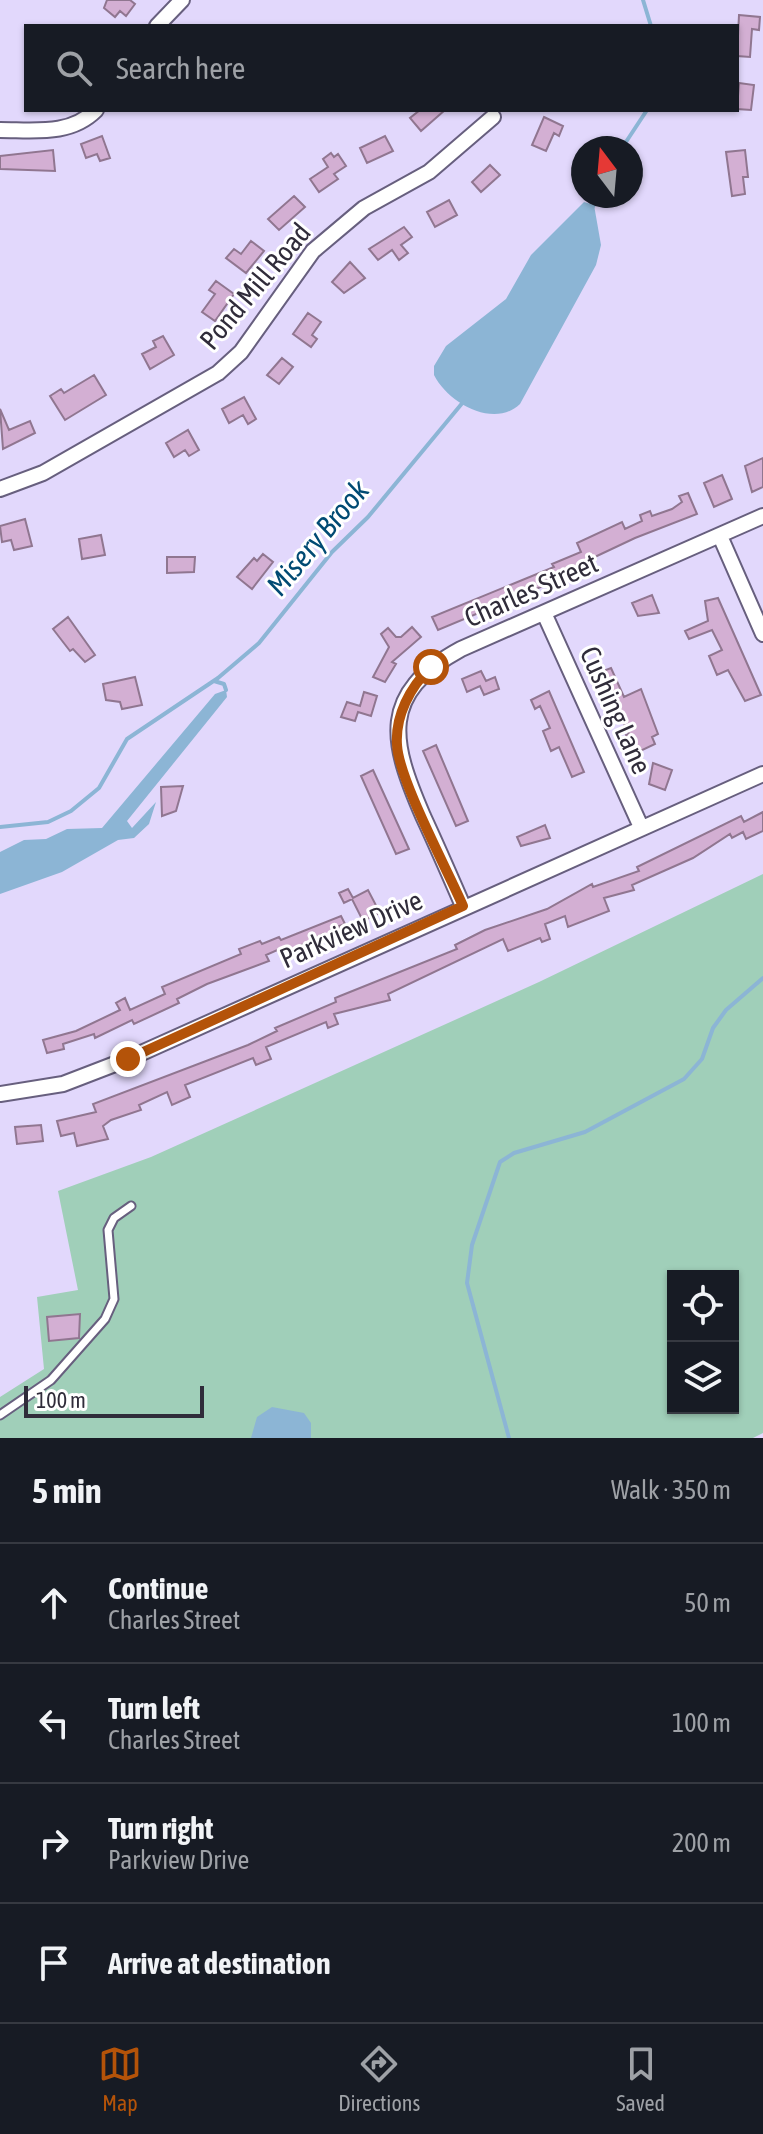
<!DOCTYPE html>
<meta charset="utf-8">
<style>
body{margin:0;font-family:"Asap Condensed",sans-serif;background:#20242c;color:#f1f3f6}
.controls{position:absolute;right:24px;bottom:24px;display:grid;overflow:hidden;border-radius:0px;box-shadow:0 2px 6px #0004}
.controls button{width:72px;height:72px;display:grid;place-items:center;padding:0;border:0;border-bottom:2px solid #363941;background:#171b24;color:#f1f3f6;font:40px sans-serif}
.compass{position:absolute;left:571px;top:136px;width:72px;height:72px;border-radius:50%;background:#171b24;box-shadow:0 2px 6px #0004;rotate:344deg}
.scale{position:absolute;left:24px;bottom:20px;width:180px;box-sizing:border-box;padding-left:8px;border:4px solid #302c3a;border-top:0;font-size:22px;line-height:28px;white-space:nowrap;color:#302c3a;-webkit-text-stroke:6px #fff;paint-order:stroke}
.stop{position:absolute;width:24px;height:24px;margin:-18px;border:6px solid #b45309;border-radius:50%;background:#fff}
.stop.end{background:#b45309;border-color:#fff;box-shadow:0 2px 8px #0008}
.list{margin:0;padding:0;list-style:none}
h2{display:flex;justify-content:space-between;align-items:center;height:104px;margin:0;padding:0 32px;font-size:34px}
h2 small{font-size:26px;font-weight:400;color:#9ea1a6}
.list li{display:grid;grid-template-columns:52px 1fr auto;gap:24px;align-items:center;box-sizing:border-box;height:120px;padding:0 32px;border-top:2px solid #363941}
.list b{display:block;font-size:30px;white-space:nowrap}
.list p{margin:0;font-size:26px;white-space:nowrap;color:#9ea1a6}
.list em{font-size:26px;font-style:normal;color:#9ea1a6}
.icon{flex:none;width:44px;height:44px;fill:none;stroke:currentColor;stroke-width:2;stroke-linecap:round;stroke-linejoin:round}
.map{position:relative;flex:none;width:763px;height:1438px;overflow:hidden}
.search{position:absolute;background:#171b24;box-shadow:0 2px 6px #0004;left:24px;right:24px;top:24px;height:88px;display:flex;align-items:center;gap:20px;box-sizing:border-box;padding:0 28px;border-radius:0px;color:#9ea1a6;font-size:30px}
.sheet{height:584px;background:#171b24}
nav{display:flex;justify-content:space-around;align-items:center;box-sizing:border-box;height:112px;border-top:2px solid #363941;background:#171b24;font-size:22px;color:#9ea1a6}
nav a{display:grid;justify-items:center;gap:4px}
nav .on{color:#b45309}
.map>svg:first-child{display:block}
</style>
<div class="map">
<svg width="763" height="1438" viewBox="0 0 763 1438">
<rect width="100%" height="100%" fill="#e2d8fc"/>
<path fill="#a0cfb9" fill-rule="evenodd" d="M763,874V1433L753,1438H0V1397L44,1369L37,1297L78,1290L58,1191L151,1157L539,982ZM673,1276H733V1408H673Z"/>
<path fill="#8cb5d5" d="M584,202L594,205L601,245L596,265L520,404C494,429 448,403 434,375V366L446,346L506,299L531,255Z
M226,690L227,697L127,821L132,828L156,802L149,824L134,838L118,840L62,872L0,894V852L24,840L46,839L67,829L102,828L215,694Z
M272,1407L304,1413L311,1423V1438H251L257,1417Z"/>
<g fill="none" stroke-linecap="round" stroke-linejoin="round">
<path stroke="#8cb5d5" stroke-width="4" d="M643,0L651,26
M622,148L647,110
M592,208L599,196
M214,681L224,684L226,690
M0,827L48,822L71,811L99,788L127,739L218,678L259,643L332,552L368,517L464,401
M509,1438L467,1283L472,1245L500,1162L514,1153L585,1132L684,1079L702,1059L713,1028L726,1010L763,978"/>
</g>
<path fill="#d3afd3" stroke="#907690" stroke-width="2" d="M107,0H130L135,4L126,16L120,11L115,17L104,8Z
M739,15L760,17L759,30L752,29L750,57L737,56Z
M739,83L754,85L751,110L737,109Z
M420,110H445L421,131L410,118Z
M544,117L563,126L559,136L554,133L546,151L532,145Z
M102,136L110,158L100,161L97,154L86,158L81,144Z
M385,136L393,151L367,163L360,148Z
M53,150L55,171L0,169V156Z
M745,150L748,177H743L745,194L732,196L726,152Z
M331,153L334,157L338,154L346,166L334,174L338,179L319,192L310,179L328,167L323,159Z
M490,165L500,175L481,192L472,182Z
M294,196L305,207L279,230L268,219Z
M449,200L457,215L435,227L427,212Z
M404,227L412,237L401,245L408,253L399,260L392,250L378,260L369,249Z
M251,241L264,251L246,273L226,258L234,249L241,254Z
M350,262L365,278L344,293L332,282Z
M216,281L234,294L215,321L202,312L215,294L209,290Z
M308,313L321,322L312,335L317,339L311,347L293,334Z
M163,336L174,355L150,369L142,354L156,347L153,341Z
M282,358L293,367L279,384L267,375Z
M94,375L106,395L65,420L50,396L61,389L64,393Z
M244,397L256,419L248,424L243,415L229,423L222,409Z
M0,409L9,430L30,421L35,433L3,449Z
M188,430L199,450L189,456L185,450L174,457L166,443Z
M763,458V487L752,492L745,466Z
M722,475L732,499L714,507L704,483Z
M688,493L697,514L635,538L546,580L548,584L438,630L432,617L554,567L552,564L581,552L577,543L622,522L625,529L642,521L640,515L650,511L652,516L672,509L682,502L679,496Z
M25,519L32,546L14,550L11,540L2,542L0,526Z
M101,535L105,555L82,559L79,539Z
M263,554L273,562L252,589L237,577L254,558L257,561Z
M167,557H195L194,572L167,573Z
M652,595L659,613L638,616L632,603Z
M718,598L761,695L745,701L728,670L717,675L709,656L722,650L712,630L689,639L685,631L708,621L705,601Z
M68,617L95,655L85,662L73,649L70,651L53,629Z
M412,627L421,637L392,662L396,664L385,682L373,677L389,647L381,634L388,628L396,637H401Z
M611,668L624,697L641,689L658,734L652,737L655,744L634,754L626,735L629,734L598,673Z
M481,671L486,681L495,677L499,689L484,695L480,686L467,692L462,679Z
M135,677L142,705L122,709L120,702L106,700L103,684Z
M549,691L584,772L572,777L559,747L551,751L543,731L550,728L540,706L535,709L531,700Z
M364,692L377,696L371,716L358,712L355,721L341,717L347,702L360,706Z
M436,745L468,821L456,826L423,751Z
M653,763L672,770L665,790L649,784Z
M373,770L409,849L396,854L361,776Z
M183,786L176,811L162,816L161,787Z
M763,812V831L746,839L743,832L732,838L730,834L693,858L632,885L634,890L604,898L609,911L568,927L565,916L545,924L550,939L542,942L540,938L508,951L503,939L388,994L390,1000L334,1014L338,1024L328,1028L326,1022L266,1047L271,1059L256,1065L253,1058L185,1085L190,1097L172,1105L167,1092L139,1105L141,1110L111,1120L103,1126L108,1139L77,1146L74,1133L61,1136L57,1121L96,1112L93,1104L248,1045L277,1031L275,1028L336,1002L335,998L340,996L457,949L455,945L485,930L547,909L592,884L593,887L639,871L637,867L741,816L744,822Z
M545,825L550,838L521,846L517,837Z
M348,889L353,898L368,890L380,913L363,921L352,899L344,903L339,893Z
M341,916L345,924L339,926L342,932L325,939L323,934L286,953L284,947L266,955L269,961L207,984L177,999L179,1003L134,1024L132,1020L95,1038L94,1034L63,1044L64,1049L47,1053L43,1040L76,1031L120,1010L116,1003L125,998L130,1010L165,994L162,987L241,954L239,949L260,941L262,944L279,937L281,940Z
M41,1125L43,1141L17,1144L15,1127Z
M80,1314L79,1338L49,1341L47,1317Z"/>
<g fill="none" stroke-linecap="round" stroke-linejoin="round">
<g stroke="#675f7e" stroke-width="11">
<path id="lane" d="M0,1415L51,1380L105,1319L114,1299L108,1230L114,1218L131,1206"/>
</g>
<g stroke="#675f7e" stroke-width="18">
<path id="street" d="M157,26L182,0
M0,130C34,130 70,136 96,110
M0,489L43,473L218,373L241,352L313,251L364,208L429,172L493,117
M720,536L763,634
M544,613L641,827
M463,906C450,876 437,846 423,816C391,742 378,694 461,649L763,516
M0,1094L63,1084L128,1059L763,774"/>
</g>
<use href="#lane" stroke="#fff" stroke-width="7"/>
<use href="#street" stroke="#fff" stroke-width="14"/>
</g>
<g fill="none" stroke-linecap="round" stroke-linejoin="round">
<path stroke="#b45309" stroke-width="10" d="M128,1059L463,906C447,869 399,780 397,745C395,716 410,687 431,667"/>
</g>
<g text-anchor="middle" stroke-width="6" stroke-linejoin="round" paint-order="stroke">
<g font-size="28" fill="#302c3a" stroke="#fff">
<text transform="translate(255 286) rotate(-50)" y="10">Pond Mill Road</text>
<text transform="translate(531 590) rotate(-24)" y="10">Charles Street</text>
<text transform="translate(616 710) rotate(66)" y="10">Cushing Lane</text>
<text transform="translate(351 929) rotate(-24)" y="10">Parkview Drive</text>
</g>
<g font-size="30" font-style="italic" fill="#004a73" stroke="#fff">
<text transform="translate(318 538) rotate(-50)" y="10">Misery Brook</text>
</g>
</g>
</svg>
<div class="controls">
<button><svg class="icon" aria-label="locate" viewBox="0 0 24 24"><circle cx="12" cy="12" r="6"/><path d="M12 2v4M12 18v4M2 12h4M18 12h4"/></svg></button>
<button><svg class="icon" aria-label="layers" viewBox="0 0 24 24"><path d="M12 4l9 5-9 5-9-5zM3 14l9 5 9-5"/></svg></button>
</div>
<svg class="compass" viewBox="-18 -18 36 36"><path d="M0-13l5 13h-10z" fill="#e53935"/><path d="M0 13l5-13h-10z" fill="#9ea1a6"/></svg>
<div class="scale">100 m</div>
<div class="stop" style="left:431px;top:667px"></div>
<div class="stop end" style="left:128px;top:1059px"></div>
<div class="search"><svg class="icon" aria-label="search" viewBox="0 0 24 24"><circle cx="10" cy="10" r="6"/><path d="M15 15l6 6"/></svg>Search here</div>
</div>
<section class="sheet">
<h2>5 min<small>Walk · 350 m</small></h2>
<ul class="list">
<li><svg class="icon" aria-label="ahead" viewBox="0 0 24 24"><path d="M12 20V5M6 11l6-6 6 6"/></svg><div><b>Continue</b><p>Charles Street</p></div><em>50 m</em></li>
<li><svg class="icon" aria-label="left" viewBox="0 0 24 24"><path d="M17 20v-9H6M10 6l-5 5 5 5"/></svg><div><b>Turn left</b><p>Charles Street</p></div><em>100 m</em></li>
<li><svg class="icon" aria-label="right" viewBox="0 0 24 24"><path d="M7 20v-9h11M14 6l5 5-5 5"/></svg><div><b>Turn right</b><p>Parkview Drive</p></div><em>200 m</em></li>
<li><svg class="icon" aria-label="arrive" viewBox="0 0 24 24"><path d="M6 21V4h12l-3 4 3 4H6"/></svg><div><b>Arrive at destination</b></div></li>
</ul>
</section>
<nav>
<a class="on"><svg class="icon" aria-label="map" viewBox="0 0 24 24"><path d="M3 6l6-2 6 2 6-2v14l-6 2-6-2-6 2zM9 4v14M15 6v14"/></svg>Map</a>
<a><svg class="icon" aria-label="directions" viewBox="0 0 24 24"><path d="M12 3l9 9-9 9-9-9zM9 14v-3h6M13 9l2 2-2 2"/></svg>Directions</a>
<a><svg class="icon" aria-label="saved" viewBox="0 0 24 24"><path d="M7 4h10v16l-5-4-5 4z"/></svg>Saved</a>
</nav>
